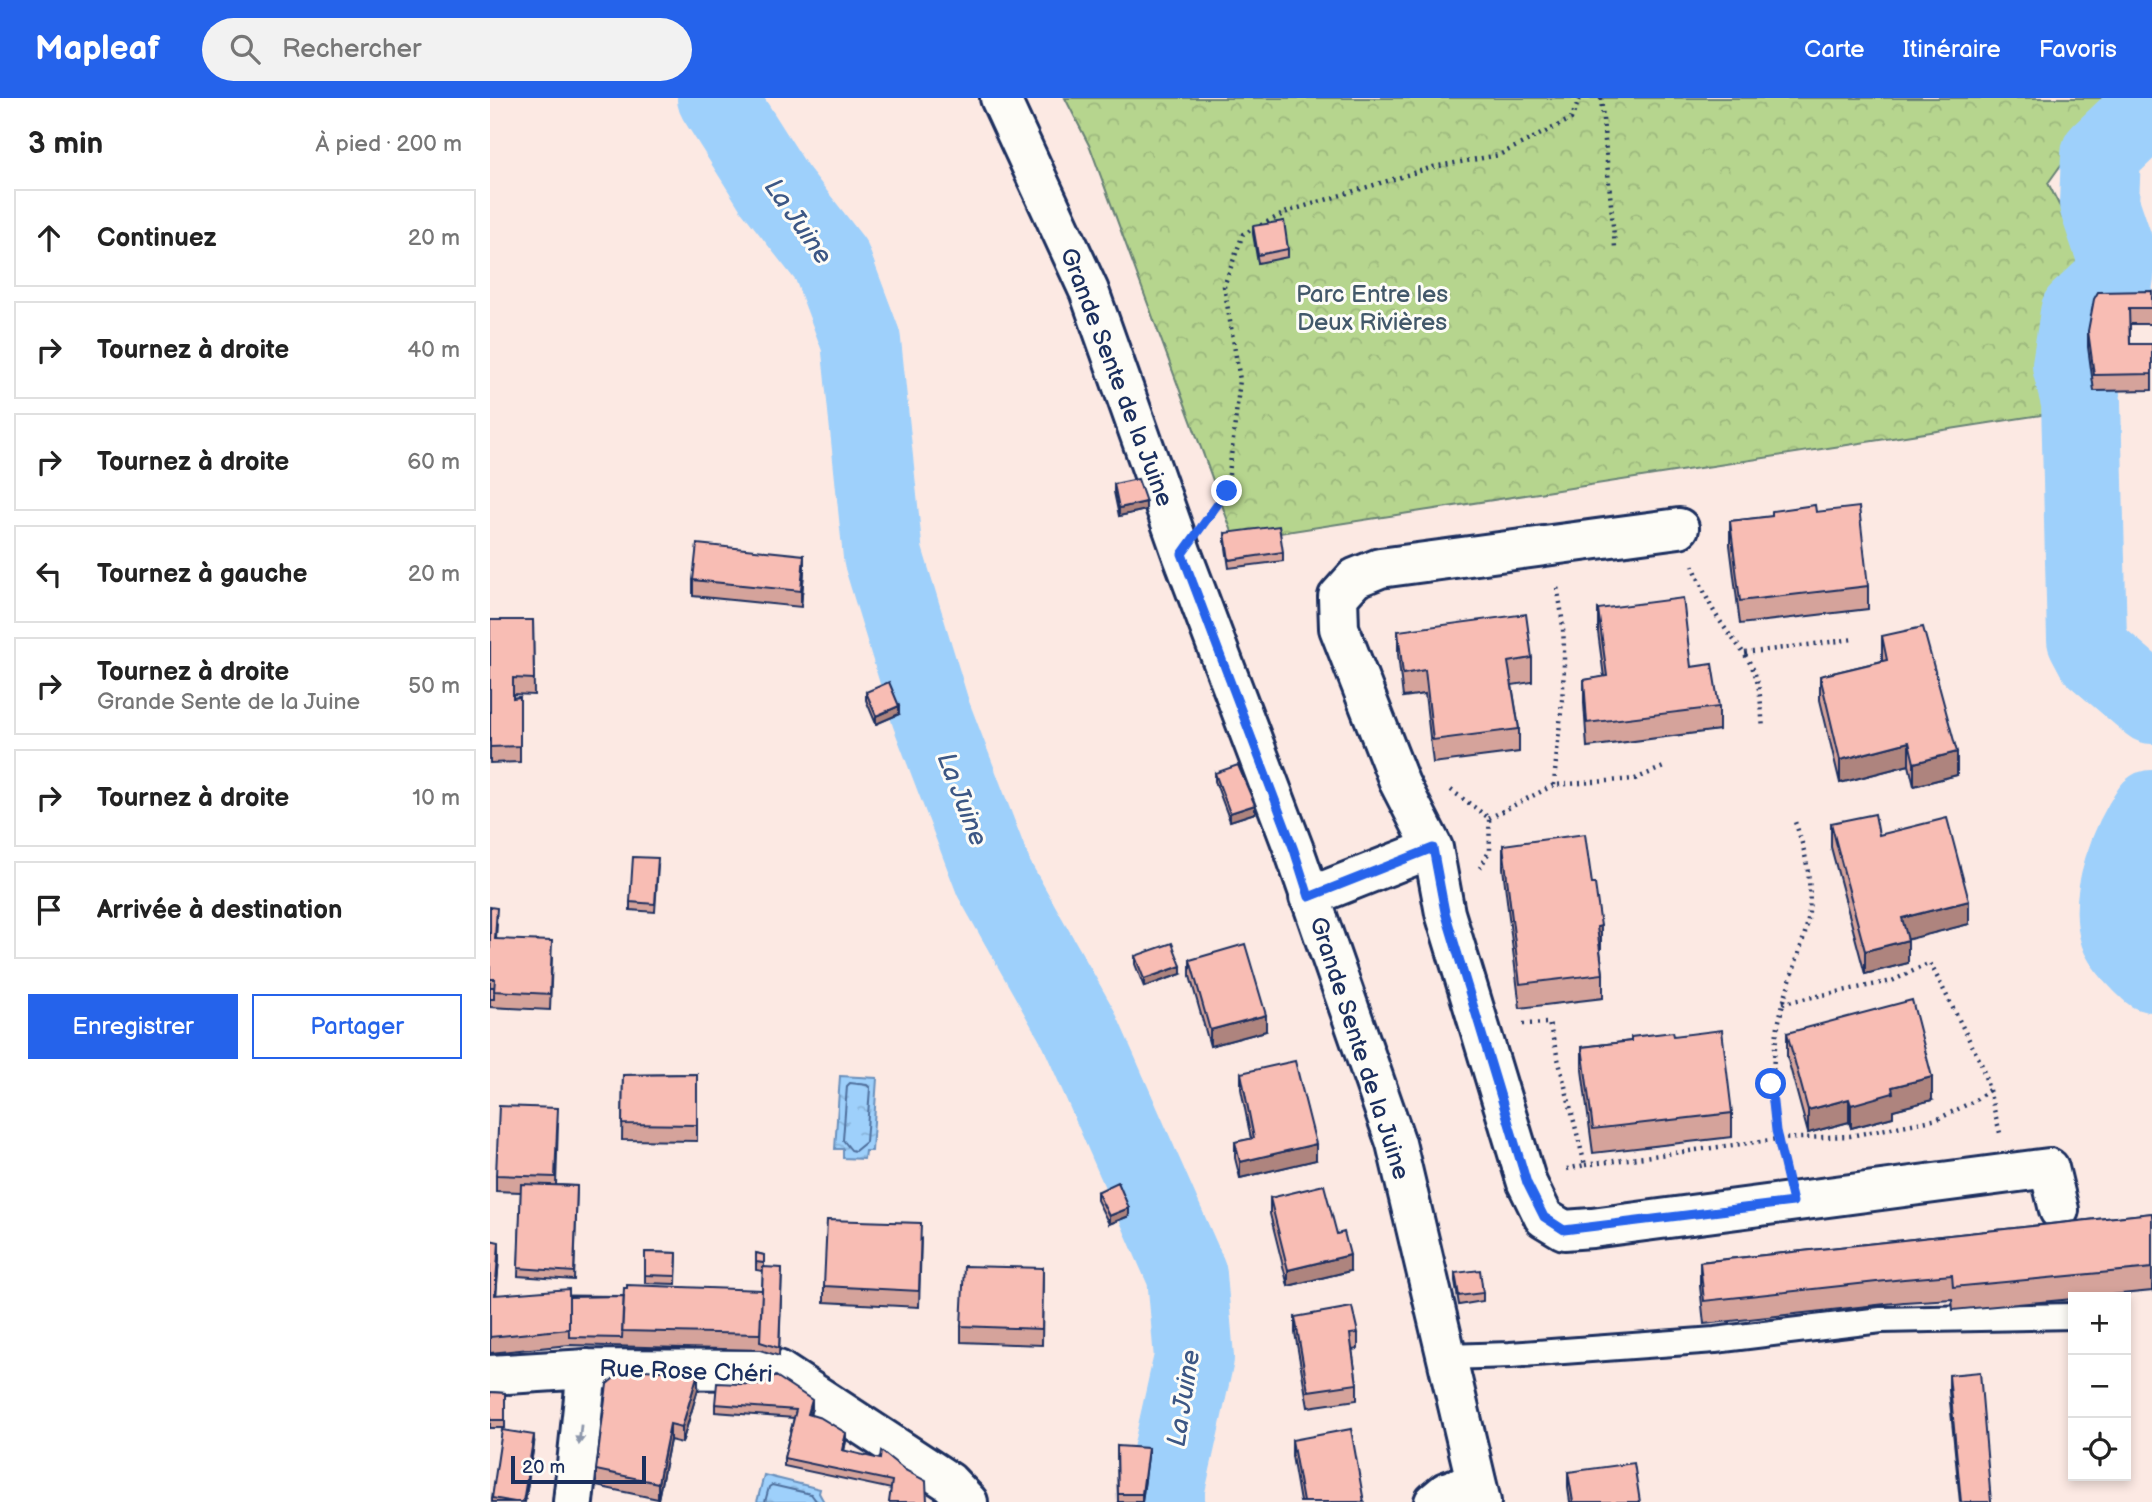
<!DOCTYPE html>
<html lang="fr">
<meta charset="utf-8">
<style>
body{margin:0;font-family:"Balsamiq Sans",sans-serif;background:#f2f2f2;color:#222}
.controls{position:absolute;right:21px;bottom:21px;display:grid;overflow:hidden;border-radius:0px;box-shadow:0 4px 10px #0003}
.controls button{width:63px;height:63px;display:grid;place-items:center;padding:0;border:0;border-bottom:2px solid #e0e0e0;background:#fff;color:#222;font:35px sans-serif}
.scale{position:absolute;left:21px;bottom:18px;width:135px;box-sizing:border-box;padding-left:7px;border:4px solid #1b2f5e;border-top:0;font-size:19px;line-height:24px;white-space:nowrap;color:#1b2f5e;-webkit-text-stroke:5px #fdfcf7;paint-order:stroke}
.stop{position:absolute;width:21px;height:21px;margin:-16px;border:5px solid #2563eb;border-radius:50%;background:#fff}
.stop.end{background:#2563eb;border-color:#fff;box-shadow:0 2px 7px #0008}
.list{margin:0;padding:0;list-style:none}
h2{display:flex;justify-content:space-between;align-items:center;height:91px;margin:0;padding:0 28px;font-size:30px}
h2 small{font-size:23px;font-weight:400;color:#767676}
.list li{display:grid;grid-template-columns:46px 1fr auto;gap:21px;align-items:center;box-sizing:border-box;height:98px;margin:0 14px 14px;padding:0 14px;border:2px solid #e0e0e0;border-radius:0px}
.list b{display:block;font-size:26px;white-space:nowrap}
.list p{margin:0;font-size:23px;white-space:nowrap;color:#767676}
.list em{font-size:23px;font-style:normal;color:#767676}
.actions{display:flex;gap:14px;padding:21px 28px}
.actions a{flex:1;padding:16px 0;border:2px solid #2563eb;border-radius:0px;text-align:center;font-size:24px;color:#2563eb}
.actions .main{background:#2563eb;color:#fff}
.icon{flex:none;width:38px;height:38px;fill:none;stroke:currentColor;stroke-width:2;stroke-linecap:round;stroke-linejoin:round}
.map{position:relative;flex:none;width:1662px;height:1404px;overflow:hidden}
header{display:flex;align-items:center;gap:42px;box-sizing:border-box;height:98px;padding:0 35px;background:#2563eb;color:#fff}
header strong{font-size:33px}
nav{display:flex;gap:38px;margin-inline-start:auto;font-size:24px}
.search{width:490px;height:63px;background:#f2f2f2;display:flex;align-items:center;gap:18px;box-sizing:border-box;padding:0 24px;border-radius:38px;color:#767676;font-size:26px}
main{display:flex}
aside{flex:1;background:#fff}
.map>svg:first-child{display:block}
</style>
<header>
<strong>Mapleaf</strong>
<div class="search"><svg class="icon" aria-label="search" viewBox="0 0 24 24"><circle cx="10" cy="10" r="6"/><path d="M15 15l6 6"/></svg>Rechercher</div>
<nav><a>Carte</a><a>Itinéraire</a><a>Favoris</a></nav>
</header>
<main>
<aside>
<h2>3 min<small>À pied · 200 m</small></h2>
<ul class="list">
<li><svg class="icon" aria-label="ahead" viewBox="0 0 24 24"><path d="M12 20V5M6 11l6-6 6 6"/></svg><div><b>Continuez</b></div><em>20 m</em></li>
<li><svg class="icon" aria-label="right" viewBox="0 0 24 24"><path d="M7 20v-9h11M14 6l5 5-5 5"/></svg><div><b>Tournez à droite</b></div><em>40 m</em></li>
<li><svg class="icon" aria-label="right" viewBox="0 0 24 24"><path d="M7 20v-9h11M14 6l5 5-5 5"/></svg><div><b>Tournez à droite</b></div><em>60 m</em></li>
<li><svg class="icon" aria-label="left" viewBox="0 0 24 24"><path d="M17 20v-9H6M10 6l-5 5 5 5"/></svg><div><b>Tournez à gauche</b></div><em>20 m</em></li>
<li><svg class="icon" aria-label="right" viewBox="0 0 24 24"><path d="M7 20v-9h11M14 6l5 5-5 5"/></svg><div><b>Tournez à droite</b><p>Grande Sente de la Juine</p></div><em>50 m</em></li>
<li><svg class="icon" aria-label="right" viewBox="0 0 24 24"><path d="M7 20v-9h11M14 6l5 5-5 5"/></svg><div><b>Tournez à droite</b></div><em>10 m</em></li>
<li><svg class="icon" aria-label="arrive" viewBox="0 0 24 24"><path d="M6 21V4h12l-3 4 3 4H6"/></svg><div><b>Arrivée à destination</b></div></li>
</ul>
<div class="actions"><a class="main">Enregistrer</a><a>Partager</a></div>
</aside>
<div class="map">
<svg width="1662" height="1404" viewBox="0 0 1662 1404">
<defs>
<pattern id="park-crowns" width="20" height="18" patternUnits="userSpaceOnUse" patternTransform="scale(1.75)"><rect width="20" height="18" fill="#b6d58e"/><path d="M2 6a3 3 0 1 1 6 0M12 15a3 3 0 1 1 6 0" fill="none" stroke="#9cb77d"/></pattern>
<pattern id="water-ripples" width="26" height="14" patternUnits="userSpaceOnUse" patternTransform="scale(1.75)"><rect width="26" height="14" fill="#9ed0fb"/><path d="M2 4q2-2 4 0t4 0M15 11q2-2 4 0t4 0" fill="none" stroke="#88b3da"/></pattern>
</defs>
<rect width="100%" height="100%" fill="#fce9e3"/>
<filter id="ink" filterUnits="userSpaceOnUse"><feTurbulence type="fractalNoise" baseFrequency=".0143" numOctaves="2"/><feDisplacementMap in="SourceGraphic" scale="14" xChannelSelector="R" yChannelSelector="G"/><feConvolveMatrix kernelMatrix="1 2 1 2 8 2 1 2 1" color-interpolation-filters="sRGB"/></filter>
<g filter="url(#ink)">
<path fill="url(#park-crowns)" stroke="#688276" stroke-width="2" d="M575,0H1619L1558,85L1592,152L1548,252L1564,315L745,442L600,49Z"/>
<path fill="url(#water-ripples)" stroke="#6a90bc" stroke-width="2" d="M350,978L387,980L382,1053H375L374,1061L353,1060V1051H345Z
M274,1377L330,1391L329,1395L334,1404H267Z"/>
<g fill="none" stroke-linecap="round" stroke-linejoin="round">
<path stroke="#4f6f9d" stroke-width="2" d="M360,985L377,987L380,990L376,1044L365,1053L361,1052L353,1042L357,988Z
M275,1404L279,1389L282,1387L321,1396L327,1404"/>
<path stroke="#9ed0fb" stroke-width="80" d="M227,0L284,90L341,163L371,243L393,458L441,616L504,781L589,931L697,1177L704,1260L675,1390V1404
M1660,0L1659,10L1611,56L1609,106L1627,159L1623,184L1590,215L1582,267L1591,304L1597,541L1606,558L1662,606
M1662,712C1641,742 1618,799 1630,836C1633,846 1653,866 1662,874"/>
<g stroke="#1b2f5e" stroke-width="30">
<path id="lane" d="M957,1259L1020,1257L1225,1242L1391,1222L1583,1218"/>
</g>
<g stroke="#1b2f5e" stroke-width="44">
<path id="street" d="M510,0L599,193L692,456L804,752L906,1045L991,1404
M1189,430L890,470L865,480L848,499L849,530L910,686L943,750L955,815L1037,1085L1054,1120L1074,1132L1102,1130L1559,1070L1569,1112
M819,799L943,750
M0,1277L97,1271L288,1272L459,1384L478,1404
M83,1404L97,1271
M944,1404L956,1394L986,1383"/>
</g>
<path stroke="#1b2f5e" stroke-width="4.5" stroke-dasharray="2 5" stroke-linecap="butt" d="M1111,0L1125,149
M722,414L737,393L750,282L734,188L753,136L799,113L943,69L1009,57L1081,21L1090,0
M1203,467C1211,487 1219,508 1232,526C1242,541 1255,554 1263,571C1271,589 1271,611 1273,631
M1255,555L1364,541
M1064,687C1069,618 1082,560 1067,489
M961,692L999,720L1000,752L990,770
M999,720L1064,687L1145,681L1176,668
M1033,926L1059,925L1095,1067L1077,1071
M1499,992L1510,1035
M1293,1062C1281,1014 1280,977 1288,928C1294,896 1306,866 1315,835C1325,799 1318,758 1305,724
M1095,1067L1288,1041L1360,1038L1448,1021L1484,1003L1499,992L1491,965L1440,865L1402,883L1293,905"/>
<use href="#lane" stroke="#fdfcf7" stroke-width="24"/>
<use href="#street" stroke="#fdfcf7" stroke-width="38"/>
</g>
<path fill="#d5a39b" stroke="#1b2f5e" stroke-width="2" d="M763,128L798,151V159L768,165L763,136Z
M1662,193V226H1640V246H1662V292L1604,293L1598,249V233Z
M624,386L656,412L629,418L624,394Z
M1326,414L1378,488V511L1250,526L1240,447V423Z
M735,435L793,454V463L739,470L735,443Z
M314,473L311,509L203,498V482Z
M1108,511L1201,569L1229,609V632L1097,649L1094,605V582L1114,579L1108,534Z
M0,522H43L44,597L23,596V600L30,599V664L0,665Z
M908,533L1042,560V584L1022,587L1029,631V654L943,665L935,596L913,599L908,556Z
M1392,538L1467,677L1424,688L1419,667L1350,685L1330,602V578L1392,563Z
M376,594L409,616L386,626L376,602Z
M725,675L765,715L740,723L725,683Z
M1341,725L1389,737L1479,826L1418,841V865L1375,876L1341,749Z
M1013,747L1102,786L1111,851L1110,852L1113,876V900L1030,910L1013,770Z
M168,768L165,814L140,812V804Z
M0,809L7,826L6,841L62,859L60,912L0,909Z
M645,858L691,876L654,889L645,866Z
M700,862L776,933L720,948L700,878Z
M1297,935L1442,1002L1403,1012V1019L1361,1030L1359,1024L1318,1035L1297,958Z
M1184,938L1242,1015V1039L1103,1055L1092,972V949Z
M751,975L826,1062L750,1080L745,1060V1044L761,1041L751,991Z
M207,976V1043L132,1042L133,977Z
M68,1026L66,1087L87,1088L84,1182L28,1178L31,1094L6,1093V1077Z
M607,1094L639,1118L619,1126L607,1102Z
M780,1100L847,1136L860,1173L798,1188L780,1116Z
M1662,1115V1193L1600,1199H1583V1201L1463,1212L1462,1201L1414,1204L1214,1226L1210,1188V1164Z
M431,1141L429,1209L334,1204V1188Z
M0,1142L9,1160L6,1197L134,1198L272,1192L273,1173L266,1172V1155L274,1157V1170H292L289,1258L270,1252L79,1247L0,1255Z
M155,1154L187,1155L186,1186L155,1185Z
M553,1170L552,1247L471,1244V1228Z
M965,1175L993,1195V1203L969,1207L965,1183Z
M805,1219L868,1235V1251L862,1252L867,1286V1302L818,1309L805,1235Z
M1459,1277L1501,1404H1470L1459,1293Z
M271,1287L322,1310L320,1317L356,1343L354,1353L415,1372L401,1391L294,1368V1360L304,1320L225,1314V1306Z
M208,1291L192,1345L180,1342L168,1401L106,1388V1372Z
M0,1294L15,1295V1330H0Z
M802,1342L874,1404H810L802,1358Z
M44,1346L35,1404H2V1400Z
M627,1348L658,1358L652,1404H628Z
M1078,1374L1150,1404H1080L1078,1390Z"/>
<path fill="#ae847e" stroke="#1b2f5e" stroke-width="2" d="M656,404V412L629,418V410Z
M314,457V473L311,509V493Z
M409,608V616L386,626V618Z
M1419,644V667L1350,685V662Z
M1467,654V677L1424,688V665Z
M765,707V715L740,723V715Z
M1479,803V826L1412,843V820Z
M1111,828V851L1107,852V829Z
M1418,842V865L1375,876V853Z
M691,868V876L654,889V881Z
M776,917V933L720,948V932Z
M1442,979V1002L1403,1012V1019L1361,1030V1007L1402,989Z
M1359,1001V1024L1318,1035V1012Z
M826,1046V1062L750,1080V1064Z
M639,1110V1118L619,1126V1118Z
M9,1144V1160L5,1213V1197Z
M860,1157V1173L798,1188V1172Z
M208,1275V1291L192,1345V1329Z
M322,1302V1310L318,1324V1316Z
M180,1326V1342L168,1401V1385Z
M356,1335V1343L352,1361V1352Z
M44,1337V1346L35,1404H33Z
M658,1350V1358L652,1404V1396Z"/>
<path fill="#f8bdb4" stroke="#1b2f5e" stroke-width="2" d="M794,123L798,151L768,157L763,128Z
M1662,193V210H1639L1640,246H1662V276L1604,277L1598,233L1604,201L1608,194Z
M648,381L656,404L629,410L624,386Z
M1325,407L1326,414L1369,409L1378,488L1250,503L1240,423L1282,418V413Z
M789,428L793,454L739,462L735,435Z
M207,446L314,457L311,493L203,482Z
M1193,500L1201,569L1222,566L1229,609L1097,625L1094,582L1117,578L1108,511Z
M1036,516L1042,560L1018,564L1029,631L943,642L935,572L913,576L908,533Z
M0,522H43L44,581L23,580V600L30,599V648L0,649Z
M1433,529L1467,654L1424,665L1419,644L1350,662L1330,578L1397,562L1392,538Z
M399,584L409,608L386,618L376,594Z
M748,667L765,707L740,715L725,675Z
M1385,716L1389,737L1457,720L1479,803L1412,820L1418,842L1375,853L1341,725Z
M1095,736L1102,786H1105L1111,828L1107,829L1113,876L1030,886L1013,747Z
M143,759L168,760L165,806L140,804Z
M0,809L7,810L5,841L62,843L60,896L4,893L5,881H0Z
M682,845L691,868L654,881L645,858Z
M755,846L776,917L720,932L700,862Z
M0,889H4V901H0Z
M1422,902L1442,979L1402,989L1403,995L1361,1007L1359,1001L1318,1012L1297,935Z
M1232,932L1242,1015L1103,1031L1092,949L1141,943V939L1183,934L1184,938Z
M805,963L826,1046L750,1064L745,1044L764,1040L751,975Z
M207,976V1027L132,1026L133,977Z
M9,1008L68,1010L65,1079L6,1077Z
M628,1084L639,1110L619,1118L607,1094Z
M31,1086L87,1088L84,1174L28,1170Z
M834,1087L847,1136L854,1134L860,1157L798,1172L780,1100Z
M1662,1115V1170L1463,1189L1462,1177L1414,1181L1214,1203L1210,1164Z
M337,1122L431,1125L429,1193L334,1188Z
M0,1142L9,1144L5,1197L79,1191V1231L0,1239Z
M155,1154L187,1155L186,1178L155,1177Z
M266,1155L274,1157V1165L266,1164Z
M474,1168L553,1170L552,1231L471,1228Z
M273,1169L292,1170L289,1250L270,1244Z
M990,1172L993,1195L969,1198L965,1175Z
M137,1187L272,1192L270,1236L132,1233L134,1190H137Z
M134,1198L132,1240L79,1239V1199Z
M862,1209L868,1235L860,1236L867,1286L818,1293L805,1219Z
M135,1271L208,1275L192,1329L180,1326L168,1385L106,1372L117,1286Z
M1490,1274L1501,1404H1471L1459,1277Z
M286,1278L322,1302L318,1316L331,1320L356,1335L352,1352L390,1361L391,1353L415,1372L436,1383L437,1404H399L402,1383L294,1360L306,1312L225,1306L227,1285L271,1287Z
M0,1294L15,1295V1322H0Z
M861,1331L874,1404H813L802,1342Z
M12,1332L44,1337L33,1404H25L2,1400Z
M627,1348L658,1350L652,1396H628Z
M1144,1365L1150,1404H1083L1078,1374Z"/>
<defs><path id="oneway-solid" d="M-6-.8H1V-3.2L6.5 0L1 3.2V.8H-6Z" transform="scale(1.75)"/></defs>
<use fill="#8c96aa" href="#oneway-solid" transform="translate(90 1337) rotate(96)"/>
</g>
<g fill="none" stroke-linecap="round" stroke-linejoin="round" filter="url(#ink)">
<path stroke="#2563eb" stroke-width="9" d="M737,393L692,456L804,752L819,799L943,750L955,814L1037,1085L1054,1119L1074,1132L1303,1104L1286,1033L1281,986"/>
</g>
<g text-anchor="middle" stroke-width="6" stroke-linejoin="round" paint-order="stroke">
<g font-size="24" fill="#42586a" stroke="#fdfcf7">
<text x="882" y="204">Parc Entre les<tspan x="882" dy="28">Deux Rivières</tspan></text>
</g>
<g font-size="24" fill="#1b2f5e" stroke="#fdfcf7">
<text transform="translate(627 279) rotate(69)" y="8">Grande Sente de la Juine</text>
<text transform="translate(870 950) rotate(72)" y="8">Grande Sente de la Juine</text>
<text transform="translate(196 1273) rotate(2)" y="8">Rue Rose Chéri</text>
</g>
<g font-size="26" font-style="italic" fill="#3c5785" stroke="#fdfcf7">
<text transform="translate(309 123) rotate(55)" y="9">La Juine</text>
<text transform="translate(473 701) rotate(69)" y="9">La Juine</text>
<text transform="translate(693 1300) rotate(-81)" y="9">La Juine</text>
</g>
</g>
</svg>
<div class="controls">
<button>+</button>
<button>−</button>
<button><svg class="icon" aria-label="locate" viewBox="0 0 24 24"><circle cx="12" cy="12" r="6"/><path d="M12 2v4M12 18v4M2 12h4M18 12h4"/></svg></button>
</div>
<div class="scale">20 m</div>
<div class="stop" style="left:1281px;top:986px"></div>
<div class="stop end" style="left:737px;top:393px"></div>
</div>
</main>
